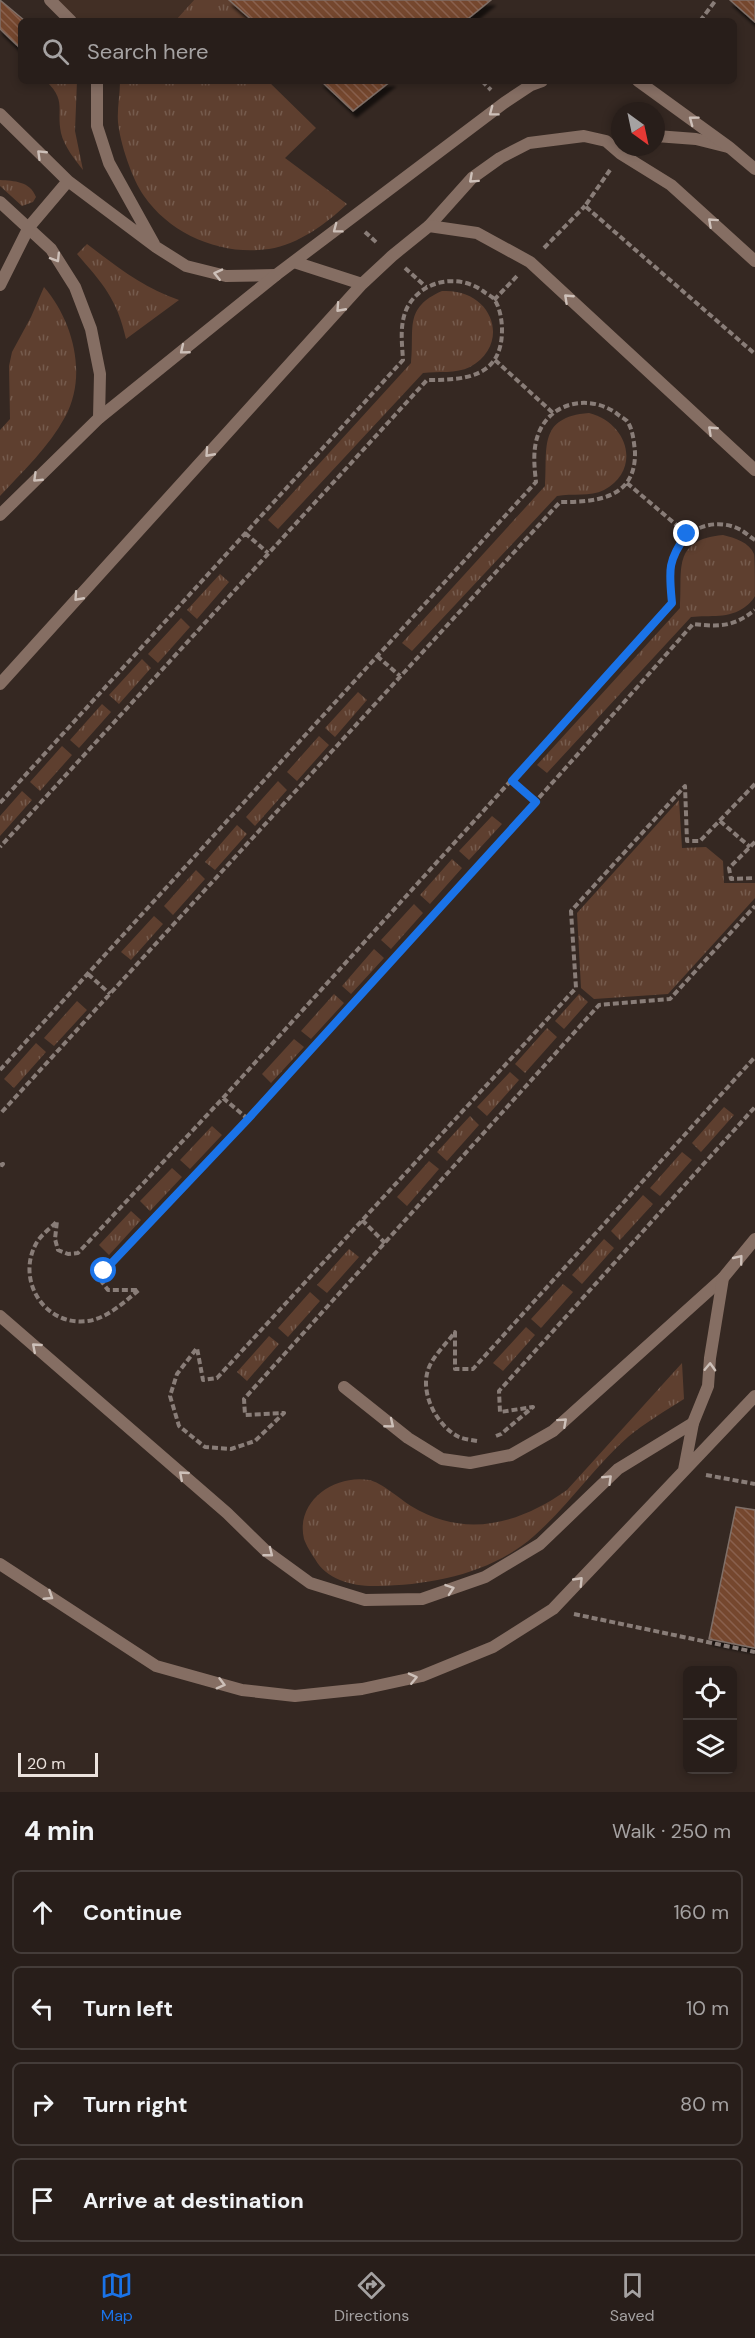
<!DOCTYPE html>
<meta charset="utf-8">
<style>
body{margin:0;font-family:"DM Sans",sans-serif;background:#302723;color:#f1f3f6}
.controls{position:absolute;right:18px;bottom:18px;display:grid;overflow:hidden;border-radius:9px;box-shadow:0 3px 9px #0003}
.controls button{width:54px;height:54px;display:grid;place-items:center;padding:0;border:0;border-bottom:2px solid #443c39;background:#281e1a;color:#f1f3f6;font:30px sans-serif}
.compass{position:absolute;left:611px;top:102px;width:54px;height:54px;border-radius:50%;background:#281e1a;box-shadow:0 3px 9px #0003;rotate:147deg}
.scale{position:absolute;left:18px;bottom:15px;width:80px;box-sizing:border-box;padding-left:6px;border:3px solid #ece3de;border-top:0;font-size:16px;line-height:21px;white-space:nowrap;color:#ece3de;-webkit-text-stroke:4px #352822;paint-order:stroke}
.stop{position:absolute;width:18px;height:18px;margin:-14px;border:4px solid #1a73e8;border-radius:50%;background:#fff}
.stop.end{background:#1a73e8;border-color:#fff;box-shadow:0 2px 6px #0008}
.list{margin:0;padding:0;list-style:none}
h2{display:flex;justify-content:space-between;align-items:center;height:78px;margin:0;padding:0 24px;font-size:26px}
h2 small{font-size:20px;font-weight:400;color:#a5a2a2}
.list li{display:grid;grid-template-columns:39px 1fr auto;gap:18px;align-items:center;box-sizing:border-box;height:84px;margin:0 12px 12px;padding:0 12px;border:2px solid #443c39;border-radius:9px}
.list b{display:block;font-size:22px;white-space:nowrap}
.list em{font-size:20px;font-style:normal;color:#a5a2a2}
.icon{flex:none;width:33px;height:33px;fill:none;stroke:currentColor;stroke-width:2;stroke-linecap:round;stroke-linejoin:round}
.map{position:relative;flex:none;width:755px;height:1792px;overflow:hidden}
.search{position:absolute;background:#281e1a;box-shadow:0 3px 9px #0003;left:18px;right:18px;top:18px;height:66px;display:flex;align-items:center;gap:15px;box-sizing:border-box;padding:0 21px;border-radius:9px;color:#a5a2a2;font-size:22px}
.sheet{height:462px;background:#281e1a}
nav{display:flex;justify-content:space-around;align-items:center;box-sizing:border-box;height:84px;border-top:2px solid #443c39;background:#281e1a;font-size:16px;color:#a5a2a2}
nav a{display:grid;justify-items:center;gap:3px}
nav .on{color:#1a73e8}
.map>svg:first-child{display:block}
</style>
<div class="map">
<svg width="755" height="1792" viewBox="0 0 755 1792">
<defs>
<pattern id="grass-tufts" width="24" height="20" patternUnits="userSpaceOnUse" patternTransform="scale(1.5)"><rect width="24" height="20" fill="#5e3f2f"/><path d="M3 7l-1-3M5 7V3M7 7l1-3M15 17l-1-3M17 17v-4M19 17l1-3" fill="none" stroke="#755b4d"/></pattern>
<pattern id="building-back-hatch" width="6" height="6" patternUnits="userSpaceOnUse" patternTransform="scale(1.5)"><rect width="6" height="6" fill="#75462f"/><path d="M-1 5l2 2M0 0l6 6M5-1l2 2" fill="none" stroke="#89614d"/></pattern>
<filter id="shadow"><feDropShadow dx="3.5" dy="6" stdDeviation="1.5" flood-color="#0009"/></filter>
</defs>
<rect width="100%" height="100%" fill="#352822"/>
<path fill="#422f25" d="M57,0H194L175,21H80Z"/>
<path fill="url(#grass-tufts)" d="M194,0H229L253,21H175Z
M46,81H77L75,131L83,170C75,160 64,146 61,133C56,109 67,101 46,81Z
M120,81H268L316,128L285,158L347,204C326,224 299,244 269,249C222,256 171,235 144,196C132,179 120,143 118,122C117,109 120,95 120,81Z
M0,180C14,181 30,181 36,197L33,202L22,206L0,186Z
M87,244C116,266 143,288 179,300L126,339C117,299 103,284 77,254Z
M44,287C73,321 88,375 65,417C49,447 23,471 0,496V430L10,419L9,366L12,352L31,317Z
M442,291C493,288 512,344 470,367C456,374 438,371 423,373L278,529L268,520L411,363C415,329 403,308 442,291Z
M589,413C628,423 642,469 604,490C590,497 572,493 557,496L412,651L402,643L545,486C548,449 537,417 589,413Z
M723,535C735,538 749,542 754,554C755,558 755,592 755,596C753,600 748,605 745,607C729,619 710,615 691,617L547,773L537,765L680,608C683,570 671,540 723,535Z
M220,574L229,582L197,619L187,610Z
M181,618L190,627L158,663L148,654Z
M142,659L151,668L119,704L109,695Z
M358,692L367,700L335,737L325,728Z
M102,704L111,712L79,748L70,740Z
M319,736L329,745L297,781L287,772Z
M62,746L72,755L40,791L30,782Z
M278,781L287,790L255,826L246,817Z
M22,791L32,800L0,836V816Z
M679,800L682,848L706,847L723,861L724,883H755V898L668,994L594,999L581,988L577,913Z
M492,816L502,824L469,860L459,851Z
M237,825L247,834L215,870L205,862Z
M452,859L462,868L430,904L420,895Z
M196,870L205,879L173,915L164,906Z
M414,904L423,913L391,949L381,940Z
M154,916L163,924L131,960L121,952Z
M374,949L384,958L351,994L342,986Z
M334,994L344,1003L311,1039L301,1031Z
M579,994L588,1002L564,1029L555,1021Z
M77,1001L87,1010L54,1046L44,1038Z
M547,1028L557,1037L525,1073L515,1064Z
M294,1039L304,1047L271,1083L262,1074Z
M36,1043L46,1052L14,1088L4,1079Z
M510,1072L519,1080L487,1116L477,1107Z
M724,1107L734,1115L701,1152L692,1143Z
M470,1116L479,1125L447,1161L437,1152Z
M212,1126L222,1135L190,1169L180,1160Z
M682,1152L692,1160L660,1196L650,1188Z
M429,1161L439,1169L407,1206L397,1197Z
M172,1168L182,1177L150,1211L140,1201Z
M643,1195L653,1204L620,1240L611,1231Z
M131,1211L141,1220L109,1255L99,1245Z
M604,1239L614,1248L582,1284L572,1275Z
M349,1249L359,1257L327,1293L317,1285Z
M563,1284L573,1292L541,1328L531,1319Z
M310,1292L320,1301L288,1337L278,1328Z
M526,1327L535,1335L503,1371L493,1363Z
M269,1336L279,1344L247,1381L237,1372Z
M682,1363L684,1399C665,1411 645,1423 628,1437C594,1467 568,1506 534,1536C492,1573 432,1585 378,1586C355,1587 326,1580 315,1559C311,1553 306,1545 304,1539C295,1501 335,1474 369,1480C381,1482 400,1499 411,1506C465,1539 519,1524 567,1490Z"/>
<path fill="url(#building-back-hatch)" stroke="#7f6f67" stroke-width="1.5" filter="url(#shadow)" d="M0,0L25,21H21L19,47L0,29Z
M229,0H491L465,21H253Z
M730,0H755V22Z
M321,81H391L353,111Z
M736,1507L755,1510V1648L709,1639Z"/>
<g fill="none" stroke-linecap="round" stroke-linejoin="round">
<path stroke="#897d78" stroke-width="4" stroke-dasharray="6 3" stroke-linecap="butt" d="M700,21L716,0
M482,81L491,90
M610,170L585,206L755,354
M365,232L377,243
M544,248L585,206
M405,268L426,287
M494,300L518,275
M495,360L553,413
M627,483L687,534
M245,533L268,553
M755,540C750,537 745,532 739,529C710,515 676,533 670,565C668,577 671,590 672,603L223,1098L78,1253L68,1254L58,1250L55,1239L57,1221C51,1228 42,1234 37,1242C15,1279 44,1327 88,1321C108,1318 124,1302 139,1290H108L102,1282L104,1271C305,1060 500,843 693,624C720,627 733,627 755,610
M377,656L400,676
M512,781L536,802
M755,784L700,841H687L685,786L571,911L576,988L217,1378L203,1380L197,1348L177,1374L170,1396L179,1426L205,1447L231,1449L255,1441L284,1413L245,1415L244,1399L599,1005L670,999L755,906
M0,803L403,360C402,342 399,323 408,306C424,279 459,274 483,291C486,294 492,296 494,299C500,307 502,321 502,330C502,378 464,380 427,380L0,847
M720,821L750,847
M755,842L729,868L731,879L755,878
M88,974L110,994
M0,1070L536,482C534,464 532,445 541,428C556,400 592,396 616,413C619,416 624,418 627,421C633,429 634,443 635,452C636,499 596,502 560,502L0,1114
M223,1098L248,1119
M0,1165L3,1164L0,1167
M362,1220L385,1243
M496,1436L501,1434L533,1407L500,1412L499,1391L755,1107
M477,1441C471,1440 464,1439 459,1437C437,1426 420,1394 428,1370C432,1357 447,1343 455,1332V1369H473L755,1057
M706,1475L755,1484
M574,1614L755,1652"/>
<path stroke="#856e63" stroke-width="12" d="M50,0L71,21
M97,81V126L109,163L154,244
M0,114L68,181L156,247L186,266L226,276L276,275
M656,136L696,139L728,147
M0,202L51,249L75,287L91,329L100,374L99,418
M429,226L472,178L500,158L529,143L584,136L606,141L621,154L671,185L755,261
M0,285L29,227L68,181
M0,1316L227,1513L266,1551L310,1583L365,1600L422,1599L485,1577L540,1544L618,1469L693,1423
M344,1387L408,1438L442,1459L470,1463L511,1455L553,1431L723,1278"/>
<path stroke="#856e63" stroke-width="12" d="M638,81L729,147L755,169
M294,262L362,284
M0,515L99,418L276,275L504,103L531,85L542,81
M0,684L362,284L392,256L429,226L477,233L530,262L755,470
M684,1470L693,1423L708,1386L710,1358L723,1278L755,1239
M0,1564L156,1666L242,1690L295,1696L362,1689L422,1676L493,1647L553,1609L755,1396"/>
</g>
<defs><path id="oneway-chevron" d="M-2-3.5L2.5 0L-2 3.5" fill="none" stroke-width="1.6" stroke-linecap="round" stroke-linejoin="round" transform="scale(1.5)"/></defs>
<g stroke="#cdc0b9">
<use href="#oneway-chevron" transform="translate(493 112) rotate(143)"/>
<use href="#oneway-chevron" transform="translate(693 120) rotate(-143)"/>
<use href="#oneway-chevron" transform="translate(41 154) rotate(-136)"/>
<use href="#oneway-chevron" transform="translate(473 179) rotate(138)"/>
<use href="#oneway-chevron" transform="translate(712 222) rotate(-138)"/>
<use href="#oneway-chevron" transform="translate(337 229) rotate(143)"/>
<use href="#oneway-chevron" transform="translate(56 258) rotate(58)"/>
<use href="#oneway-chevron" transform="translate(218 274) rotate(-167)"/>
<use href="#oneway-chevron" transform="translate(568 298) rotate(-137)"/>
<use href="#oneway-chevron" transform="translate(340 308) rotate(132)"/>
<use href="#oneway-chevron" transform="translate(184 350) rotate(141)"/>
<use href="#oneway-chevron" transform="translate(712 430) rotate(-137)"/>
<use href="#oneway-chevron" transform="translate(209 453) rotate(132)"/>
<use href="#oneway-chevron" transform="translate(37 478) rotate(136)"/>
<use href="#oneway-chevron" transform="translate(78 597) rotate(132)"/>
<use href="#oneway-chevron" transform="translate(739 1259) rotate(-51)"/>
<use href="#oneway-chevron" transform="translate(36 1347) rotate(-139)"/>
<use href="#oneway-chevron" transform="translate(710 1367) rotate(-88)"/>
<use href="#oneway-chevron" transform="translate(563 1422) rotate(-42)"/>
<use href="#oneway-chevron" transform="translate(390 1424) rotate(39)"/>
<use href="#oneway-chevron" transform="translate(183 1475) rotate(-139)"/>
<use href="#oneway-chevron" transform="translate(608 1479) rotate(-44)"/>
<use href="#oneway-chevron" transform="translate(269 1553) rotate(38)"/>
<use href="#oneway-chevron" transform="translate(579 1581) rotate(-46)"/>
<use href="#oneway-chevron" transform="translate(450 1589) rotate(-19)"/>
<use href="#oneway-chevron" transform="translate(49 1596) rotate(33)"/>
<use href="#oneway-chevron" transform="translate(413 1678) rotate(-13)"/>
<use href="#oneway-chevron" transform="translate(221 1684) rotate(15)"/>
</g>
<g fill="none" stroke-linecap="round" stroke-linejoin="round">
<path stroke="#1a73e8" stroke-width="8" d="M104,1271L248,1119L536,802L512,781L672,603C669,571 667,561 687,534"/>
</g>
</svg>
<div class="controls">
<button><svg class="icon" aria-label="locate" viewBox="0 0 24 24"><circle cx="12" cy="12" r="6"/><path d="M12 2v4M12 18v4M2 12h4M18 12h4"/></svg></button>
<button><svg class="icon" aria-label="layers" viewBox="0 0 24 24"><path d="M12 4l9 5-9 5-9-5zM3 14l9 5 9-5"/></svg></button>
</div>
<svg class="compass" viewBox="-18 -18 36 36"><path d="M0-13l5 13h-10z" fill="#e53935"/><path d="M0 13l5-13h-10z" fill="#a5a2a2"/></svg>
<div class="scale">20 m</div>
<div class="stop" style="left:104px;top:1271px"></div>
<div class="stop end" style="left:687px;top:534px"></div>
<div class="search"><svg class="icon" aria-label="search" viewBox="0 0 24 24"><circle cx="10" cy="10" r="6"/><path d="M15 15l6 6"/></svg>Search here</div>
</div>
<section class="sheet">
<h2>4 min<small>Walk · 250 m</small></h2>
<ul class="list">
<li><svg class="icon" aria-label="ahead" viewBox="0 0 24 24"><path d="M12 20V5M6 11l6-6 6 6"/></svg><div><b>Continue</b></div><em>160 m</em></li>
<li><svg class="icon" aria-label="left" viewBox="0 0 24 24"><path d="M17 20v-9H6M10 6l-5 5 5 5"/></svg><div><b>Turn left</b></div><em>10 m</em></li>
<li><svg class="icon" aria-label="right" viewBox="0 0 24 24"><path d="M7 20v-9h11M14 6l5 5-5 5"/></svg><div><b>Turn right</b></div><em>80 m</em></li>
<li><svg class="icon" aria-label="arrive" viewBox="0 0 24 24"><path d="M6 21V4h12l-3 4 3 4H6"/></svg><div><b>Arrive at destination</b></div></li>
</ul>
</section>
<nav>
<a class="on"><svg class="icon" aria-label="map" viewBox="0 0 24 24"><path d="M3 6l6-2 6 2 6-2v14l-6 2-6-2-6 2zM9 4v14M15 6v14"/></svg>Map</a>
<a><svg class="icon" aria-label="directions" viewBox="0 0 24 24"><path d="M12 3l9 9-9 9-9-9zM9 14v-3h6M13 9l2 2-2 2"/></svg>Directions</a>
<a><svg class="icon" aria-label="saved" viewBox="0 0 24 24"><path d="M7 4h10v16l-5-4-5 4z"/></svg>Saved</a>
</nav>
